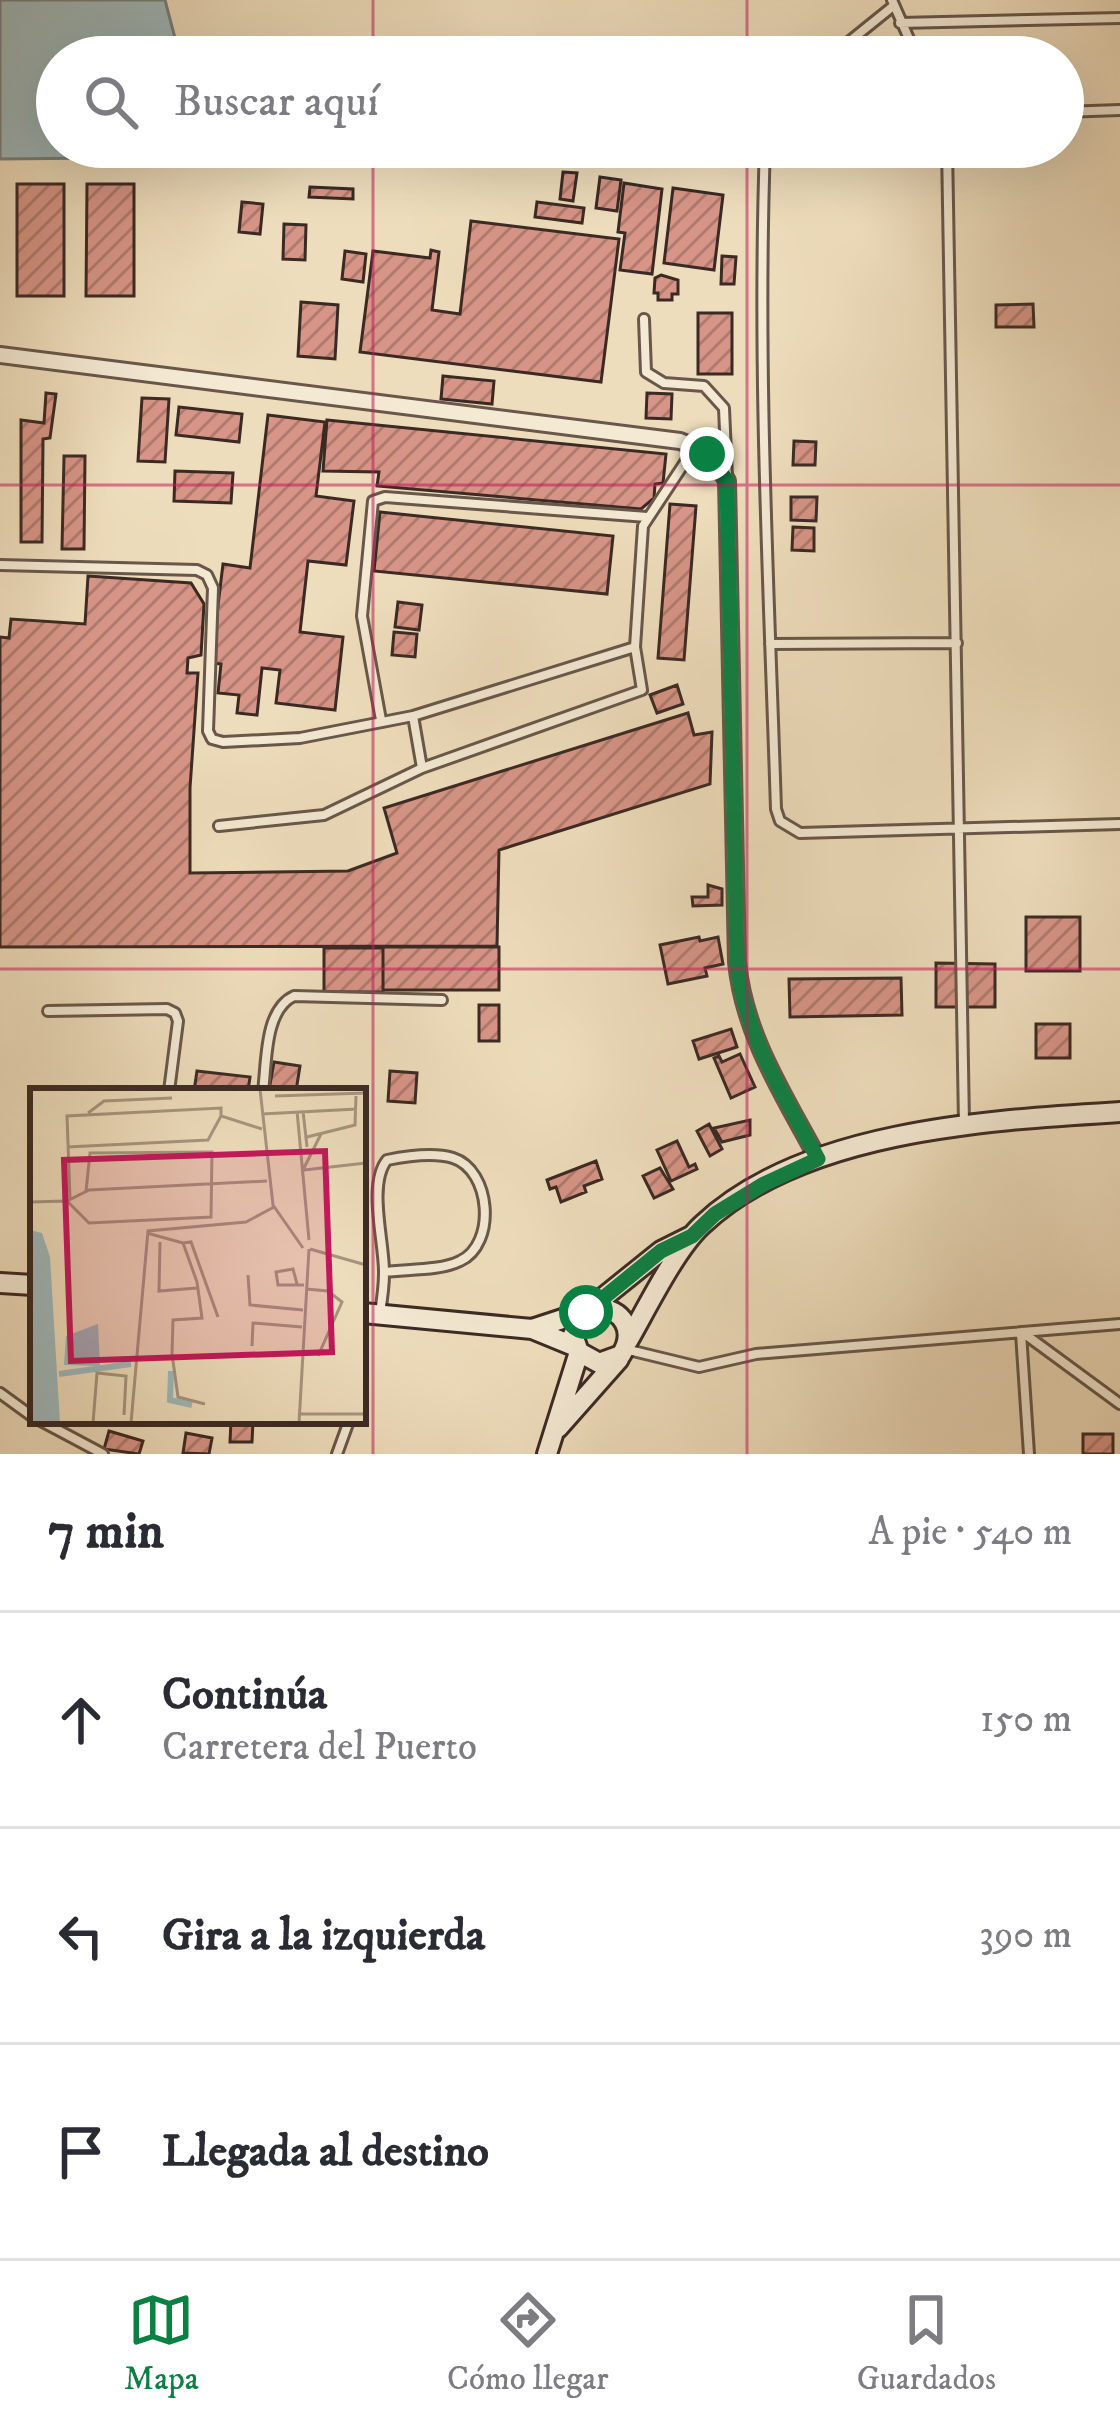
<!DOCTYPE html>
<html lang="es">
<meta charset="utf-8">
<style>
body{margin:0;font-family:"IM FELL DW Pica",serif;background:#f7f7f7;color:#2b2b33}
.stop{position:absolute;width:36px;height:36px;margin:-27px;border:9px solid #0b8043;border-radius:50%;background:#fff}
.stop.end{background:#0b8043;border-color:#fff;box-shadow:0 3px 12px #0008}
.list{margin:0;padding:0;list-style:none}
h2{display:flex;justify-content:space-between;align-items:center;height:156px;margin:0;padding:0 48px;font-size:51px}
h2 small{font-size:39px;font-weight:400;color:#7c7c81}
.list li{display:grid;grid-template-columns:78px 1fr auto;gap:36px;align-items:center;box-sizing:border-box;height:216px;padding:0 48px;border-top:3px solid #e1e1e2}
.list b{display:block;font-size:45px;white-space:nowrap}
.list p{margin:0;font-size:39px;white-space:nowrap;color:#7c7c81}
.list em{font-size:39px;font-style:normal;color:#7c7c81}
.icon{flex:none;width:66px;height:66px;fill:none;stroke:currentColor;stroke-width:2;stroke-linecap:round;stroke-linejoin:round}
.map{position:relative;flex:none;width:1120px;height:1454px;overflow:hidden}
.search{position:absolute;background:#fff;box-shadow:0 12px 48px #0002;left:36px;right:36px;top:36px;height:132px;display:flex;align-items:center;gap:30px;box-sizing:border-box;padding:0 42px;border-radius:66px;color:#7c7c81;font-size:45px}
.sheet{height:804px;background:#fff}
nav{display:flex;justify-content:space-around;align-items:center;box-sizing:border-box;height:168px;border-top:3px solid #e1e1e2;background:#fff;font-size:33px;color:#7c7c81}
nav a{display:grid;justify-items:center;gap:6px}
nav .on{color:#0b8043}
.map>svg:first-child{display:block}
</style>
<div class="map">
<svg width="1120" height="1454" viewBox="0 0 1120 1454">
<defs>
<pattern id="building-hatch" width="6" height="6" patternUnits="userSpaceOnUse" patternTransform="scale(3)"><rect width="6" height="6" fill="#d79587"/><path d="M-1 1l2-2M0 6l6-6M5 7l2-2" fill="none" stroke="#b07a6e"/></pattern>
</defs>
<rect width="100%" height="100%" fill="#eeddbc"/>
<filter id="stains"><feTurbulence type="fractalNoise" baseFrequency=".00167" numOctaves="4"/><feColorMatrix values="0 0 0 0 .2 0 0 0 0 .09 0 0 0 0 .02 0 0 0 .5 -.17"/></filter>
<radialGradient id="worn" r=".72"><stop offset=".6" stop-color="#630" stop-opacity="0"/><stop offset="1" stop-color="#630" stop-opacity=".3"/></radialGradient>
<path fill="#9fb9bc" stroke="#77807f" stroke-width="3" d="M0,0H165L180,57H57V147H198L200,157L0,159Z"/>
<path fill="url(#building-hatch)" stroke="#3b2a24" stroke-width="3" d="M563,172L577,173L573,201L560,199Z
M600,177L621,180L617,211L596,208Z
M624,183L662,189L652,274L620,270L625,233L618,232Z
M17,184H64V296H17Z
M87,184H134V296H86Z
M310,187L353,189V199L309,197Z
M673,188L723,195L714,270L664,263Z
M242,202L263,204L260,234L239,232Z
M537,202L584,208L582,223L535,217Z
M471,221L619,239L601,382L360,352L373,251L430,258L431,250L439,252L432,310L460,314Z
M284,224L306,225L305,260L283,259Z
M345,251L366,254L363,282L342,279Z
M722,256L736,257L734,284H721Z
M661,275L678,280V294H672V300H658V293H654L655,278Z
M301,302L338,305L335,359L298,356Z
M1033,304L1034,327H996V305Z
M698,313H732V374H698Z
M443,376L494,381L492,404L441,399Z
M46,393L56,394L50,438L43,439L42,542H21V420L44,423Z
M647,393L672,394L671,419L646,418Z
M142,398L169,399L165,462L138,461Z
M179,407L242,414L239,442L176,435Z
M268,415L325,422L316,496L354,501L346,565L308,561L300,632L343,637L335,710L276,703L280,670L262,668L257,715L237,713L239,695L218,693L221,664L211,663L223,564L250,568Z
M327,420L666,454L663,483L655,484L654,498L641,509L377,486L379,472L323,471Z
M794,441L816,442L815,465H793Z
M64,456H85L84,549H62Z
M175,471L233,473L231,503L174,501Z
M791,497H817L816,521L791,520Z
M670,504L696,506L684,660L658,658Z
M380,512L613,536L607,594L374,571Z
M793,527L814,528V551L792,550Z
M88,576L191,583L204,604L201,655L188,658L187,673H198L190,788V873L348,871L397,853L384,808L688,713L694,735L712,732L710,784L499,850L497,946L0,947V637L9,638L11,619L85,624Z
M398,602L422,605L419,630L395,627Z
M394,632L417,634L415,657L392,655Z
M677,685L683,704L657,713L650,695Z
M708,885L722,889V905L693,906L692,897H708Z
M1026,917H1080V971H1026Z
M699,937L700,941L718,937L723,964L705,968L707,976L668,984L660,945Z
M383,947H499V990H383Z
M324,948H383V992H324Z
M936,963L995,964V1007H936Z
M901,978L902,1015L790,1017L789,979Z
M479,1005H499V1041H479Z
M1036,1024H1070V1058H1036Z
M731,1029L737,1047L699,1059L693,1041Z
M740,1054L755,1087L731,1098L714,1058L719,1056L722,1062Z
M274,1062L300,1066L296,1091L269,1090Z
M197,1071L250,1077L248,1091H194Z
M390,1071L417,1073L415,1103L388,1101Z
M750,1120V1135L722,1142L714,1128Z
M709,1124L722,1149L710,1156L697,1131Z
M677,1141L689,1167L695,1164L697,1169L671,1181L657,1150Z
M596,1161L602,1179L584,1186L586,1192L561,1202L556,1187L550,1189L547,1180Z
M660,1168L673,1189L654,1198L643,1176Z
M231,1421H253L252,1442H230Z
M109,1431L143,1441L139,1454L104,1449Z
M186,1433L212,1438L209,1454L183,1453Z
M1083,1434H1113V1454H1083Z"/>
<g fill="none" stroke-linecap="round" stroke-linejoin="round">
<g stroke="#68574a" stroke-width="14">
<path id="service" d="M892,0L917,57
M900,23L1120,18
M830,57L892,7
M1063,112L1120,110
M765,147C757,367 769,589 776,809L780,821L800,833L1120,824
M947,147L964,1123
M644,319L646,372L664,383L704,386L724,408L727,477
M0,565L197,570L207,575L213,588L208,731L212,739L223,742L300,738L413,716L635,647L643,526L695,447
M770,644L957,643
M413,716L422,768
M381,720L362,616L373,501L385,497L647,517
M219,826L324,815L422,768L642,690L635,647
M48,1011L167,1009L175,1013L178,1021L169,1091
M263,1091C267,1062 264,1010 294,996L442,1000
M380,1313C382,1300 384,1287 384,1274C385,1244 367,1185 387,1160C407,1156 433,1152 453,1158C491,1170 497,1244 460,1261C440,1271 407,1269 384,1272
M1022,1332L1120,1404
M1021,1333L1029,1454
M629,1350L699,1367L756,1354L1120,1324
M0,1393L33,1417
M41,1421L103,1454
M337,1454L349,1421"/>
</g>
<g stroke="#68574a" stroke-width="20">
<path id="minor" d="M0,355L680,441C703,449 716,460 727,481L737,962C744,1035 784,1095 818,1159"/>
</g>
<g stroke="#3b2a24" stroke-width="24">
<path id="secondary" d="M0,1283L33,1285
M589,1309L661,1251L691,1236
M363,1313L532,1329L576,1347
M532,1329L596,1308C624,1308 636,1332 621,1355L599,1363L579,1352L573,1335L584,1313
M628,1341C647,1308 675,1250 702,1225C802,1130 990,1120 1120,1112
M558,1428L619,1359
M547,1454L579,1352"/>
</g>
<use href="#service" stroke="#f4e9d3" stroke-width="8"/>
<use href="#minor" stroke="#f4e9d3" stroke-width="14"/>
<use href="#secondary" stroke="#f4e9d3" stroke-width="18"/>
</g>
<g fill="none" stroke-linecap="round" stroke-linejoin="round">
<path stroke="#0b8043" stroke-width="15" d="M586,1312L661,1251L692,1236L715,1214L764,1184L818,1159C784,1095 744,1035 737,962L727,481L707,454"/>
</g>
<path fill="none" stroke="#c2185b" stroke-width="3" stroke-opacity="0.55" d="M373,0V57M747,0V57M373,147V1454M747,147V1454M0,485H1120M0,969H1120"/>
<g transform="translate(30 1088)">
<rect width="336" height="336" fill="#eeddbc"/>
<path d="M0,142L12,145L20,169L30,335H0ZM68,236L70,278L34,277L36,248Z" fill="#9fb9bc"/>
<path fill="none" stroke="#9fb9bc" stroke-width="6" d="M141,283L140,312L162,317M29,286L101,276"/>
<path fill="none" stroke="#a6957f" stroke-width="3" d="M230,1L243,117L273,160M245,8L336,5M267,23L279,152M273,23L277,59M58,25L74,13L142,10M232,26L327,21M277,49L325,37L326,8M37,59L178,52L191,28M274,80L291,46M274,82L336,75M40,111L37,28L191,20V28L232,41M37,113L59,135L181,129L182,64L60,65L56,103M0,114L37,113L59,102L237,93M117,145L153,155L167,194L172,230L143,232L142,266L148,309L175,316M130,154L129,203L167,200M153,155L161,154L188,229M280,161L336,177M218,187L220,217L273,222M267,196L263,181L246,184L248,197H274M276,201L298,203L312,214L288,268M222,258L223,235L272,239M271,326H336M63,335L67,285L96,288L94,327M101,335L118,143L216,134L244,119M269,335L279,161"/>
<path fill="#c2185b" fill-opacity="0.15" stroke="#c2185b" stroke-width="6" d="M295,63L302,264L41,273L34,72Z"/>
<rect width="336" height="336" fill="none" stroke="#3b2a24" stroke-width="6"/>
</g>
<rect width="100%" height="100%" filter="url(#stains)"/>
<rect width="100%" height="100%" fill="url(#worn)"/>
</svg>
<div class="stop" style="left:586px;top:1312px"></div>
<div class="stop end" style="left:707px;top:454px"></div>
<div class="search"><svg class="icon" aria-label="search" viewBox="0 0 24 24"><circle cx="10" cy="10" r="6"/><path d="M15 15l6 6"/></svg>Buscar aquí</div>
</div>
<section class="sheet">
<h2>7 min<small>A pie · 540 m</small></h2>
<ul class="list">
<li><svg class="icon" aria-label="ahead" viewBox="0 0 24 24"><path d="M12 20V5M6 11l6-6 6 6"/></svg><div><b>Continúa</b><p>Carretera del Puerto</p></div><em>150 m</em></li>
<li><svg class="icon" aria-label="left" viewBox="0 0 24 24"><path d="M17 20v-9H6M10 6l-5 5 5 5"/></svg><div><b>Gira a la izquierda</b></div><em>390 m</em></li>
<li><svg class="icon" aria-label="arrive" viewBox="0 0 24 24"><path d="M6 21V4h12l-3 4 3 4H6"/></svg><div><b>Llegada al destino</b></div></li>
</ul>
</section>
<nav>
<a class="on"><svg class="icon" aria-label="map" viewBox="0 0 24 24"><path d="M3 6l6-2 6 2 6-2v14l-6 2-6-2-6 2zM9 4v14M15 6v14"/></svg>Mapa</a>
<a><svg class="icon" aria-label="directions" viewBox="0 0 24 24"><path d="M12 3l9 9-9 9-9-9zM9 14v-3h6M13 9l2 2-2 2"/></svg>Cómo llegar</a>
<a><svg class="icon" aria-label="saved" viewBox="0 0 24 24"><path d="M7 4h10v16l-5-4-5 4z"/></svg>Guardados</a>
</nav>
